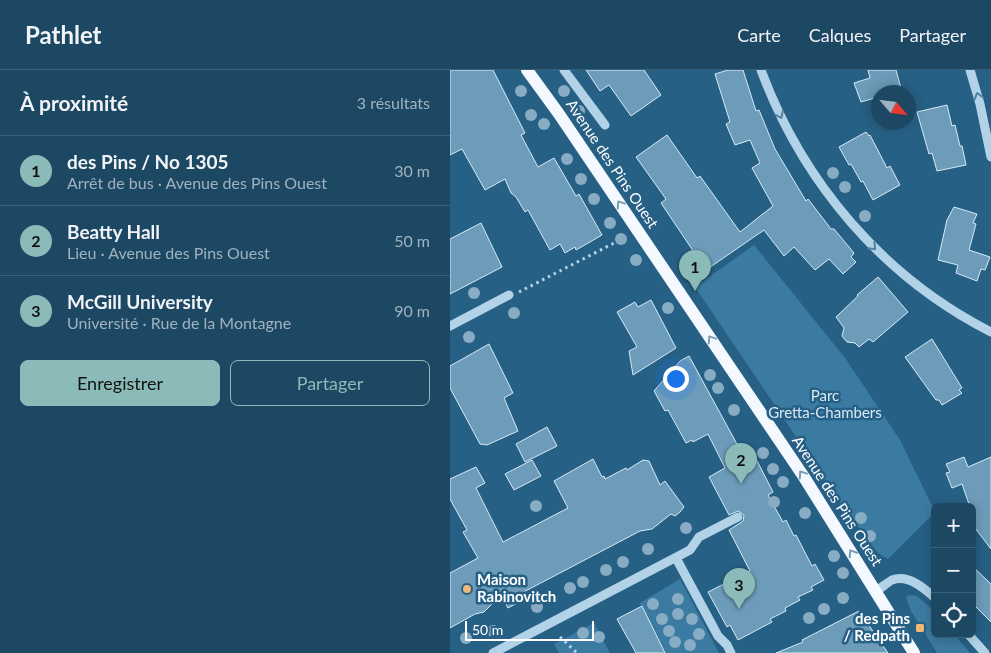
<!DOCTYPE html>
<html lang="fr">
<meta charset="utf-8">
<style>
body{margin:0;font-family:Lato,sans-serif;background:#254f6a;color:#f1f3f6}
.controls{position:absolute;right:15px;bottom:15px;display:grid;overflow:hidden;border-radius:8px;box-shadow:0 2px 12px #0003}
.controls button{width:45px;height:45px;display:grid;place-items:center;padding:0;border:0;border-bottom:1px solid #3b6078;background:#1d4864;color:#f1f3f6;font:25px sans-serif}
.compass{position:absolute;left:421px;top:15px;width:45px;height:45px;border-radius:50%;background:#1d4864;box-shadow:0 2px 12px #0003;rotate:118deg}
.scale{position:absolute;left:15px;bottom:12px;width:129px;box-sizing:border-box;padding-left:5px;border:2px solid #fff;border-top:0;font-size:14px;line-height:18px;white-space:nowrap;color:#fff;-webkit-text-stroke:4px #276085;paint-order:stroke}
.you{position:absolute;left:225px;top:308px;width:18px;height:18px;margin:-12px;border:4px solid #fff;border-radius:50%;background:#1a73e8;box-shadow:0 0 0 8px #1a73e833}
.badge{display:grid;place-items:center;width:32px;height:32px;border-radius:50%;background:#8bbbb9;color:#111;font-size:16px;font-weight:700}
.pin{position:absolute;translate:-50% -41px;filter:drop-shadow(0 1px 2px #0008)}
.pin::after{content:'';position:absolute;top:26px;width:18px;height:15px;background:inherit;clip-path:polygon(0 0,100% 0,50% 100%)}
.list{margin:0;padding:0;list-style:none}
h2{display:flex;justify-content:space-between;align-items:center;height:65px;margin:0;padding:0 20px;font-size:21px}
h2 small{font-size:16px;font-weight:400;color:#a0b2bf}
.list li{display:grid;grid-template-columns:32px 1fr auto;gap:15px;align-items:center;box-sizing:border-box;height:70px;padding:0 20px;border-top:1px solid #3b6078}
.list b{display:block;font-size:19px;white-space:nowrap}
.list p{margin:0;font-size:16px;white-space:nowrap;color:#a0b2bf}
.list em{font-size:16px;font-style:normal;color:#a0b2bf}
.actions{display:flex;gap:10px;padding:15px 20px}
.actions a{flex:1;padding:11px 0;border:1px solid #8bbbb9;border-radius:8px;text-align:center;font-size:18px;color:#8bbbb9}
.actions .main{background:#8bbbb9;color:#111}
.icon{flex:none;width:28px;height:28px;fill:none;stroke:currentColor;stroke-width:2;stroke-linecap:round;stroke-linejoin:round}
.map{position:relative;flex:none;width:541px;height:583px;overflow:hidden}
header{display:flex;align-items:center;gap:30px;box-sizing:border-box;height:70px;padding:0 25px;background:#1d4864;border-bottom:1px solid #3b6078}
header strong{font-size:24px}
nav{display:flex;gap:28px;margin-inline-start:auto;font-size:18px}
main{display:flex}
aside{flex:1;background:#1d4864}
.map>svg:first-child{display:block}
</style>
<header>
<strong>Pathlet</strong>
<nav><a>Carte</a><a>Calques</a><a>Partager</a></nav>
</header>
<main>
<aside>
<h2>À proximité<small>3 résultats</small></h2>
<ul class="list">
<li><span class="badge">1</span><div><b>des Pins / No 1305</b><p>Arrêt de bus · Avenue des Pins Ouest</p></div><em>30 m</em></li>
<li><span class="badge">2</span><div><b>Beatty Hall</b><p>Lieu · Avenue des Pins Ouest</p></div><em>50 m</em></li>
<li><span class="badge">3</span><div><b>McGill University</b><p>Université · Rue de la Montagne</p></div><em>90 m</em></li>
</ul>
<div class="actions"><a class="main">Enregistrer</a><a>Partager</a></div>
</aside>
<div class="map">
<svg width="541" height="583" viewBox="0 0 541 583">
<rect width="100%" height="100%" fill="#276085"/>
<path fill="#3c7ba1" d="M304,175L395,288L450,370L485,442L438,489L428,483L397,442L245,217Z
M230,509L269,583H215L190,533Z
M458,525L467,526L485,542V564H504L520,583H487L461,541L456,527Z
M144,553L160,583H109L104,574Z"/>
<path fill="#6c9cb9" stroke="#d5eaf6" d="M0,0H43L75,63L71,65L88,97L104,88L126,126L129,124L152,165L126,180L125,177L115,183L110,174L100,180L78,140L75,142L66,127L61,123L55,109L35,120L12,79L0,85Z
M136,0H194L211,25L181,46L159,15L150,21Z
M278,0H293L306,41L309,40L325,79L356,131L358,129L381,159H384L404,183L401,187L406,192L393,204L379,189L365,200L344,177L334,186L314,160L256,200L211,133L216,129L186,87L217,65L247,108L250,106L290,162L323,136L302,98L310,93L300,70L285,75L276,54L280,52L265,4Z
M418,0H446L452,22H428V27L411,32L404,13L420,8Z
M497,35L502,56L505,55L510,76H512L516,95L487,101L482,83L479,84L467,42Z
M416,62L419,66L420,65L437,98L440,96L450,115L423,130L413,111L411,112L401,94L399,95L389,77Z
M504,137L527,144L523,153L526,154L519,180L540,187L535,200L531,199L527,211L506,203L508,195L488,190L497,150Z
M31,153L52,197L0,224V169Z
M428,207L458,242L423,272L419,269L409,277L405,273L397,272L392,266L394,258L386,247L408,226L407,225Z
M201,230L226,278L183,305L179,281L187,277L167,242L185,232L188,237Z
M482,269L512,318L509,320L512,323L492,335L489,330H486L455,287Z
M39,274L63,323L54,328L68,361L37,375L30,374L0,318V296Z
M239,286L294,387L303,383L323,422L318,425L333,452L336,450L344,466L346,465L362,496L365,494L374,510L361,517L363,520L348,527L350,530L335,538L336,541L320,549L322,552L288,570L280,555L277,557L258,522L300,501L279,460L293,451L294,445L288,441L279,445L259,407L275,398L258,364L243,372L242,370L236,373L218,340L215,341L204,321L230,291Z
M97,357L107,376L75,392L66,374Z
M514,387L518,397L541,387V479L522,454V437H520L512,414L502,418L496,403L500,402L496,394Z
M143,389L152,407L154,406L155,409L176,398L177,400L193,390L199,391L210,415L215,411L234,437L230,442L225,446L221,444L202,459L190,461L66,526L69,532L58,538L51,525L34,542L25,544L0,558V503L28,488L13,462L17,460L0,429V409L26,397L35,413L26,418L53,472L118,438L104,411Z
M82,390L91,406L64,420L55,404Z
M522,496L541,514V552L522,533Z
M192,536L215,583H186L167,549Z
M409,541L438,583H326L353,572L352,570Z"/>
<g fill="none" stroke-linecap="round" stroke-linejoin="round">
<path stroke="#b2d3e7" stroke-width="3" stroke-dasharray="2.5 4" stroke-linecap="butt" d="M69,222L168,171L173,172L177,169
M110,567L127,583"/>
<path stroke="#b2d3e7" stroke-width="9" d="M114,0L155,55
M311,0C353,113 433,207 541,262
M520,0L530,34L541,87
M0,256L59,225
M226,488L268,566L277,575L281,583
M426,521C431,518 437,513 442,510C458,504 474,518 485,528
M518,564L535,583
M43,583L240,480L249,467L288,447"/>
<path stroke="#f3f9fe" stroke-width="12" d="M77,0L109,44L354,407L464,583"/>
</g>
<g fill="#87acc3">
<circle cx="71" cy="21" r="6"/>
<circle cx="114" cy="21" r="6"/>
<circle cx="129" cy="41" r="6"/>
<circle cx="81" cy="45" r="6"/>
<circle cx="94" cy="54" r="6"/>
<circle cx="117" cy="89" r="6"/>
<circle cx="383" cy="103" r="6"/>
<circle cx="131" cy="109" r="6"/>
<circle cx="395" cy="117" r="6"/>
<circle cx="144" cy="129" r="6"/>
<circle cx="415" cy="146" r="6"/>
<circle cx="160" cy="153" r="6"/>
<circle cx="171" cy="169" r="6"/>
<circle cx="186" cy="190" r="6"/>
<circle cx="24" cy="223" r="6"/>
<circle cx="218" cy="238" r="6"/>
<circle cx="64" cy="243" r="6"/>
<circle cx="19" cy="267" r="6"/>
<circle cx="260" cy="305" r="6"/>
<circle cx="268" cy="318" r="6"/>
<circle cx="284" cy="340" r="6"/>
<circle cx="313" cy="383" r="6"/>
<circle cx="323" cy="399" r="6"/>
<circle cx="333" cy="412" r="6"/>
<circle cx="324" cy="432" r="6"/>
<circle cx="86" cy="436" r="6"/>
<circle cx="355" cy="443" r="6"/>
<circle cx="411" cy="448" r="6"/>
<circle cx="236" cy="458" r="6"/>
<circle cx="420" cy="466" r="6"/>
<circle cx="198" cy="479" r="6"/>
<circle cx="384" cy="486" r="6"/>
<circle cx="173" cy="492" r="6"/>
<circle cx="156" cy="500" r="6"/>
<circle cx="393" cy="503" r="6"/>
<circle cx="133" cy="512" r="6"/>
<circle cx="120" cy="518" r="6"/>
<circle cx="102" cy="528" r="6"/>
<circle cx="393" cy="528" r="6"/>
<circle cx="228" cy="529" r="6"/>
<circle cx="203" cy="534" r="6"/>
<circle cx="87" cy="537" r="6"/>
<circle cx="374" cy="539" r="6"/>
<circle cx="228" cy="544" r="6"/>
<circle cx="359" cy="548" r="6"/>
<circle cx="212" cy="549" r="6"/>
<circle cx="242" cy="549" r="6"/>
<circle cx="43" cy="561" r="6"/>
<circle cx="219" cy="561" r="6"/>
<circle cx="133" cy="563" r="6"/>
<circle cx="249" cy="564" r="6"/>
<circle cx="149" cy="567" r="6"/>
<circle cx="16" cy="568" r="6"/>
<circle cx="225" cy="572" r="6"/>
<circle cx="240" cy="575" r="6"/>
</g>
<defs><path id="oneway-chevron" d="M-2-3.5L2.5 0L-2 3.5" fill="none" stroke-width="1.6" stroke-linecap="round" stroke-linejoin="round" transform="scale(1.25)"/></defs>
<g stroke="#5182a2">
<use href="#oneway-chevron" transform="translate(528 26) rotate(-105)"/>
<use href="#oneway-chevron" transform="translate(330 45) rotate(65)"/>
<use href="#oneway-chevron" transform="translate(423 177) rotate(45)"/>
</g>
<g stroke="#799db5">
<use href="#oneway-chevron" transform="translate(170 134) rotate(-124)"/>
<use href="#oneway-chevron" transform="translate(261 269) rotate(-124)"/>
<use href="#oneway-chevron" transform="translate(352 404) rotate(-124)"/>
<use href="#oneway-chevron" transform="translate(402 483) rotate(-122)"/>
</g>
<g fill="#f0b977" stroke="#276085" stroke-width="2">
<circle cx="17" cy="519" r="5"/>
<rect x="465" y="553" width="10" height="10" rx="2.5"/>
</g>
<g text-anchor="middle" stroke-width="5" stroke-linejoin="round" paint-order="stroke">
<g font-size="15" fill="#fff" stroke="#276085">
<text transform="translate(162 94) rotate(56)" y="5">Avenue des Pins Ouest</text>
<text transform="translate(387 431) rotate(57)" y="5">Avenue des Pins Ouest</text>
</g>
<g font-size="15" fill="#d5eaf6" stroke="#276085">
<text x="375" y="331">Parc<tspan x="375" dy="17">Gretta-Chambers</tspan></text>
</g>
<g font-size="15" font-weight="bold" fill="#fff" stroke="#276085" text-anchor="start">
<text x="27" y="515">Maison<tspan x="27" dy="17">Rabinovitch</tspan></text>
<text x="460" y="554" text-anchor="end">des Pins<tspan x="460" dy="17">/ Redpath</tspan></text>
</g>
</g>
</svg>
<div class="controls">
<button>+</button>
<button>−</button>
<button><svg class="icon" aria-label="locate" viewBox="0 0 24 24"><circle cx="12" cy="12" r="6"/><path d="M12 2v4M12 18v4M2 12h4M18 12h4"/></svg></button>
</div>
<svg class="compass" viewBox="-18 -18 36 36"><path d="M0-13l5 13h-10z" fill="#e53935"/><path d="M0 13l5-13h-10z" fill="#a0b2bf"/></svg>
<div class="scale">50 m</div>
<div class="you"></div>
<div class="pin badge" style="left:245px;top:221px">1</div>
<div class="pin badge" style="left:291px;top:414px">2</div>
<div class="pin badge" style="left:289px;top:539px">3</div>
</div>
</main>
